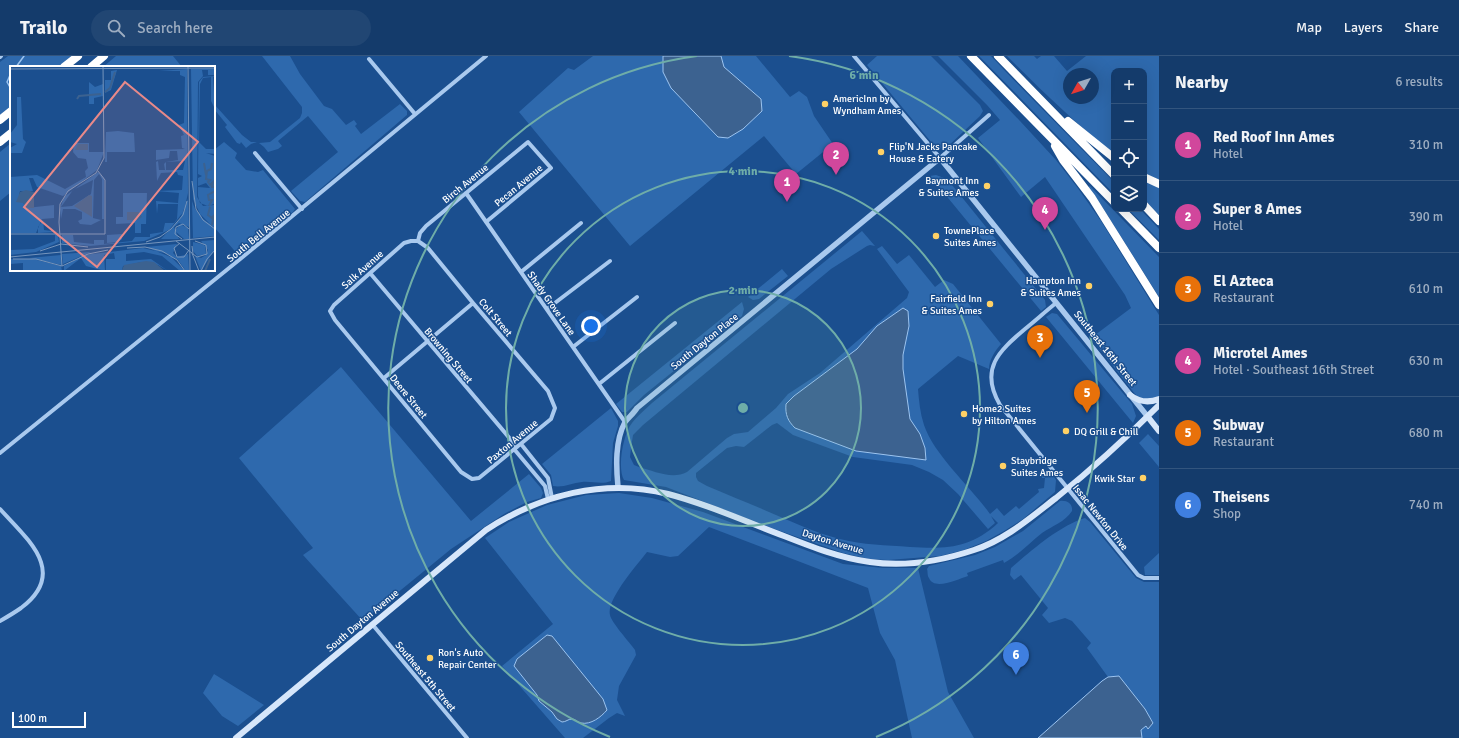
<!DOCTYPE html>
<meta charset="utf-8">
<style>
body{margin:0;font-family:Signika,sans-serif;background:#214673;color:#f1f3f6}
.controls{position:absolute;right:12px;top:12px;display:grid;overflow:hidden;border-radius:8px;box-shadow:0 4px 16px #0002}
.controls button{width:36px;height:36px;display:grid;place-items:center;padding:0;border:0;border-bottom:1px solid #33557e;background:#143b6b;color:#f1f3f6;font:20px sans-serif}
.compass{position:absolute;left:1063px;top:12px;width:36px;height:36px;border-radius:50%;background:#143b6b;box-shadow:0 4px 16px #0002;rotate:231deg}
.scale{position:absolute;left:12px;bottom:10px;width:74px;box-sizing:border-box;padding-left:4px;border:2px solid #fff;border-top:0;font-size:11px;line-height:14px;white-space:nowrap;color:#fff;-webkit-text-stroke:3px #1b4f8f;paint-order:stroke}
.you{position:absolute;left:591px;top:270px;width:14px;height:14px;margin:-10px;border:3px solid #fff;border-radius:50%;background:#1a73e8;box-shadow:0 0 0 6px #1a73e833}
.badge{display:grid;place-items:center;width:26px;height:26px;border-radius:50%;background:#8bbbb9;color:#fff;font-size:13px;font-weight:700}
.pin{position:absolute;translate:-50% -33px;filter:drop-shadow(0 1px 2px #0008)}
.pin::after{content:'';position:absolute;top:21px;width:14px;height:12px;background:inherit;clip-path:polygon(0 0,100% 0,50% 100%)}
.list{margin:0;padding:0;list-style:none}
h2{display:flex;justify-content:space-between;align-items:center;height:52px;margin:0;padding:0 16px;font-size:17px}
h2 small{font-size:13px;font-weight:400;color:#9dadc1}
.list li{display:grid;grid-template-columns:26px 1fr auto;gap:12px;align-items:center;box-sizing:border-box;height:72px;padding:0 16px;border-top:1px solid #33557e}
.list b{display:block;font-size:15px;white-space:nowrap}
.list p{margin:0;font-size:13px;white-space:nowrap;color:#9dadc1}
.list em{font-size:13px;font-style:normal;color:#9dadc1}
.icon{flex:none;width:22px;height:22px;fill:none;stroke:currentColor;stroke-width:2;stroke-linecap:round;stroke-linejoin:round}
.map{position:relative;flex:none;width:1159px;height:682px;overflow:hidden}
header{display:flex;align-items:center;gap:24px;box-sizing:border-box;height:56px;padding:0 20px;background:#143b6b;border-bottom:1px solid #33557e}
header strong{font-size:19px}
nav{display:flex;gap:22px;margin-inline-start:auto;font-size:14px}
.search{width:280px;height:36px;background:#214673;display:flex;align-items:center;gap:10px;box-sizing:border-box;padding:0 14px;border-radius:22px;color:#9dadc1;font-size:15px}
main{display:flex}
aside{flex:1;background:#143b6b}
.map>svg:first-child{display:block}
</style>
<header>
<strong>Trailo</strong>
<div class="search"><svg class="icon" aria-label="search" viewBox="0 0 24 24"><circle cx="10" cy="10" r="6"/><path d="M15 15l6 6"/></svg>Search here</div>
<nav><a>Map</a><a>Layers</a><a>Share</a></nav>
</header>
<main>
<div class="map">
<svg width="1159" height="682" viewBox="0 0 1159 682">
<rect width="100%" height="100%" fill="#1b4f8f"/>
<path fill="#2e69ad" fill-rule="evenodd" d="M8,0H72L58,11H11V50L0,59V6Z
M116,0H173L182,11H103Z
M262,0H290L300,18L324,50L332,53L346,69L354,64L357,68L355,70L361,78L400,48L407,55V59L305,146L300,145L291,135L338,96L308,60L278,85L282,90L278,93L268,96L264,91L259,87L270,86L300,62L302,57V51Z
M593,0H756L790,41L799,35L807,41L814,60L833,88L796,118L764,80L630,190L519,56L568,12L574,14Z
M877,0H931L980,49L983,55L980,60L945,93H937L867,9Z
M938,0H958L1020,65L1056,104L1077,131L1101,165L1159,259V340L1156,342L1141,344L1135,338L1091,282L1131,252L1125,239L1045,121L1021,141L978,82L1000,64L987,49Z
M979,0H991L1006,16L1114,126V138Z
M1007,0H1034L1037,3L1041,0H1054L1067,15L1086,0H1159V124L1144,117V15H1114V98C1076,68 1041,34 1007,0ZM1069,18H1093V42H1069Z
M214,48L242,79L251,86H257L251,88L246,92L241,86L240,88L237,87L225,71L227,69L214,53Z
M224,86L237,97L235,102L246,114L258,116L263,114L295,153L293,156L240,201L214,171V94Z
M11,87V136L0,145V96Z
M936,119L944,122L952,129L1045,244L1046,251L1041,255L930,120Z
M1144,124L1159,132V159L1144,144Z
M1090,130L1159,201V241L1103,152L1088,131Z
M1128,153H1140L1159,173V184Z
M862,175L875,190L870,189L867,190L831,213L643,369L633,379L631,392L630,401L634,409L639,411C654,415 672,424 687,416L727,382L734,378L748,376L776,352L788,338L820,317L907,242L909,236L877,193L882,190L897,208L909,199L935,231L944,224L953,228L1001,288C995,295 989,304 989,313L958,300L918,333C919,345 920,357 924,369C934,399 971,431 990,458L997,452L1004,460L1016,450L1019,453L1039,436L1038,433L1044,432L1045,422H1042L1041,420L1043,416L1050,415L1056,424L1055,436L1023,463L1004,475L986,485L964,494L940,500L888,504L869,503L843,497L769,471L666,431L624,424C617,412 623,378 632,367C637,360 645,354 652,347ZM777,367L793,379L853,401L912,409L929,416L943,424L958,438L988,473L995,467L991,460L998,467C970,493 945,493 910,491C886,489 863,489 840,483C816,477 792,466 769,456C748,447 728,439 707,430L698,425L696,421V417L727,392L736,390L744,391L772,369Z
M782,213L788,220L759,243L753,244L748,241Z
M742,246L744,253L742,260L644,339L627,356H622L616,348Z
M1052,257L1057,258L1132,348L1136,360L1133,367L1046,261Z
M341,311L471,465L529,418L541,432L543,437L541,442L527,446L504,458L451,493L363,565L303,499L313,492L239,402Z
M611,352L618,365V370L613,387L611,425C602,429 592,425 582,426C572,427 563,432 553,430L551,419L542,408Z
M1148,378L1159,390V411L1139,387Z
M619,437L652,442L703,456L843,508L883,512H918L948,636L974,682H912L895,604L880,577L868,532L709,471L678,500L670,501L647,496C637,509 606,544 610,559C611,566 630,587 635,594L636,599L619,630L617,644L625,660L617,657L609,662L583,682H565L502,610L553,568L485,482L509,466L547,449L586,439Z
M1060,445C1067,444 1073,448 1072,455C1065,466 1052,470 1042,477C1029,487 1019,499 1004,507L1003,504L967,517L968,520C958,523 934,535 929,522C927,520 928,515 927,513L929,510L975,499L995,491L1023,475Z
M1085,462L1090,466L1136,522L1144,526H1159V682H1140L1141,674L1146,670L1148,673L1153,666L1145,653L1119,620L1108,621L1087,592L1091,587L1072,565L1065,562L1049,567L1042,559L1048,552L1021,519L1014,524L1010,519L1011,512C1032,494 1059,470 1085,462Z
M1159,497V519H1145L1144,511Z
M214,618L264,649L238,670L222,660L203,637Z"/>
<path fill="#3c6290" stroke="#9cc4f0" d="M663,0H721L724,11L761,43L762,55L743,73L728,82L718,81L671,32L663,16Z
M903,252L908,255L909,270L903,299V313L910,363L920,378L925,392L926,404L856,395L795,372C788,365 785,359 786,348L794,340L857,293L877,270Z
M547,579L552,580L603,643L607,654C601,661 591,669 581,667C577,666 575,663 572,663C568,663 566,666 562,666L557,663L552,656L539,645L537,639L514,610L517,603Z
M1119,620L1145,653L1153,667L1148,673L1146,670L1141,674L1142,682H1038L1102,625L1108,621Z"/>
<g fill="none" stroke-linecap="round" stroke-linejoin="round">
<path stroke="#9cc4f0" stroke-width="1.5" d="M16,11L24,0
M11,17L7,26L11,33"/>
<path stroke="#a9c9ee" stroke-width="4" d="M854,0L940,102L989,59
M0,1L1,0
M369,3L415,58
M255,97L302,153
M466,137L625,366
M411,185H418L428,192L473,247L548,335L555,352L551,363L479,422L472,423L461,416L335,264L330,255L334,249L404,187Z
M418,185L420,177L426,170L528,86L551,112L486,166
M521,216L581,167
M370,217L517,391
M1056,247C1046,255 1036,264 1025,273C999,295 979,313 1000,349L1138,519L1144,522H1159
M547,253L610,205
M573,291L637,241
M384,322L473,247
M599,328L675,267
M521,388L548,422L552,442
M514,393L545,430L548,443
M0,397L239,204L486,0
M0,453C27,483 69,516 21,552C14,557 7,561 0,565
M372,568L467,682"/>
<path stroke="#a9c9ee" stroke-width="5.5" d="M618,431C616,410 615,385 625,366C629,361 634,357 637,352L940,102L1148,361"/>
<path stroke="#d6e6fa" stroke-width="6" d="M1130,339C1139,346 1149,347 1159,343
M1148,361L1159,375
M236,682L486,474C540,439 604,422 668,438C708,448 746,466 784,480C812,491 840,502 870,506C904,511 941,505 974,494C1005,484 1030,462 1056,442C1092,413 1126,382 1159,349"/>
<path stroke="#fff" stroke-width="8" d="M971,0L1114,146
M998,0L1114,119
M64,11L78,0
M91,11L104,0
M0,64L11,55
M1068,65L1114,102
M0,86L11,77
M1055,90L1063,104L1092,142L1159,249
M1144,121L1159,128
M1144,149L1159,165
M1121,153L1159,192"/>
</g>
<circle cx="743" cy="352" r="118" fill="#6fada8" fill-opacity=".12"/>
<g fill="none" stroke="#6fada8" stroke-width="2">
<circle cx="743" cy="352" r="118"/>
<circle cx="743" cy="352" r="237"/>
<path d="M610 681A355 355 0 0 1 697 0M789 0A355 355 0 0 1 876 681"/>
</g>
<g fill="#ffd166" stroke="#1b4f8f" stroke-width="1.5">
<circle cx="825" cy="48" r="4"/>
<circle cx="881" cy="96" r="4"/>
<circle cx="987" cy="130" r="4"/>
<circle cx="936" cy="180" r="4"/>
<circle cx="1089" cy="230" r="4"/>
<circle cx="990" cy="248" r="4"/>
<circle cx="964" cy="358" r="4"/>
<circle cx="1066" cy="375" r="4"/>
<circle cx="1003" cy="410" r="4"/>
<circle cx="1143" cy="422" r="4"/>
<circle cx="430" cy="602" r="4"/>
</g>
<g text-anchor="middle" stroke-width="3" stroke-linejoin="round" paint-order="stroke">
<g font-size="10" fill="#fff" stroke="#1b4f8f" text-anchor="start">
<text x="833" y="46">AmericInn by<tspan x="833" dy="12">Wyndham Ames</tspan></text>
<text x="889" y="94">Flip'N Jacks Pancake<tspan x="889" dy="12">House &amp; Eatery</tspan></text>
<text x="979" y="128" text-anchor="end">Baymont Inn<tspan x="979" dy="12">&amp; Suites Ames</tspan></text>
<text x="944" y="178">TownePlace<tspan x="944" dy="12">Suites Ames</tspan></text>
<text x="1081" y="228" text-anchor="end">Hampton Inn<tspan x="1081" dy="12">&amp; Suites Ames</tspan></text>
<text x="982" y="246" text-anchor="end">Fairfield Inn<tspan x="982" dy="12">&amp; Suites Ames</tspan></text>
<text x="972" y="356">Home2 Suites<tspan x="972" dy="12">by Hilton Ames</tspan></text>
<text x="1074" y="379">DQ Grill &amp; Chill</text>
<text x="1011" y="408">Staybridge<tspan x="1011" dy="12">Suites Ames</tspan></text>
<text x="1135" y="426" text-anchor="end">Kwik Star</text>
<text x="438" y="600">Ron's Auto<tspan x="438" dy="12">Repair Center</tspan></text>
</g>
<g font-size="10" fill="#fff" stroke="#1b4f8f">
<text transform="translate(465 127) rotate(-39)" y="4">Birch Avenue</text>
<text transform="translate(518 129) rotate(-40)" y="4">Pecan Avenue</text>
<text transform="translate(258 179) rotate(-39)" y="4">South Bell Avenue</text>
<text transform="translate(362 213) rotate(-42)" y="4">Salk Avenue</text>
<text transform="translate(552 247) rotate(55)" y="4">Shady Grove Lane</text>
<text transform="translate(496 261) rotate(50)" y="4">Colt Street</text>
<text transform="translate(704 285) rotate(-39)" y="4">South Dayton Place</text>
<text transform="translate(1106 292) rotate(51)" y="4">Southeast 16th Street</text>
<text transform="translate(449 299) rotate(50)" y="4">Browning Street</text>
<text transform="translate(409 340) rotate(51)" y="4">Deere Street</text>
<text transform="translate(512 385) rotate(-40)" y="4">Paxton Avenue</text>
<text transform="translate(1101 461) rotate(51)" y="4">Issac Newton Drive</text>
<text transform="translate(833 485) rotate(17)" y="4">Dayton Avenue</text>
<text transform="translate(362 564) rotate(-40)" y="4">South Dayton Avenue</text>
<text transform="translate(426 620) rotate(50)" y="4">Southeast 5th Street</text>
</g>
</g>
<g transform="translate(10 10)">
<rect width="205" height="205" fill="#1b4f8f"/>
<path d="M205,2L204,9H198V4H192L193,10L188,16L187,131L193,140L204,139L205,162L192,152L183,133L181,3ZM177,3L178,127L174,145L159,164L134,175L80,180L52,177V169H63L64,176L84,178V174H94V178L122,175L125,171H140V168L153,166L155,157H164L167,153L168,138H148L147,148L146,135L168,137L169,127L146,125L172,124L173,110L168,109L167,106L151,107L147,115L146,96L148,95L149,104H155L154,98L156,96V104H173L175,95L156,96L168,94L167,85H160L159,92L146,94V84L175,83L172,82L171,70L174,69L169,59L174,57L175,11L170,9V5H149ZM107,4L101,24L95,27V14H101V5ZM205,10L203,11L205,43L201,35V11L193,12L190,18L189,76L196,83H205V88L196,87L205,90L204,138L198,140L190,137L188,130V121L200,122L196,117L188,120V112L192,110L188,108L189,16L193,11ZM79,16L85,21L93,18V30L84,32V38H79ZM7,31H11L13,73L16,76L12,87H0V82L7,78L0,76V68L7,59ZM108,65L124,67L125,86H97V96H95L96,66ZM64,77H79V86H94L87,104L53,130L27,121L23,112H19L23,125H10L9,129L16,142L44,139V152L32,153L26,167H0V111L27,109L55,123L76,111L75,105L78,102L76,93L68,92L63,86ZM88,106L94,112V153H92V113L89,108L84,114L83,152L91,154L81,159L70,158L68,155L72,153V146L65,143H53L51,153L50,143L54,131ZM83,114L81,128L62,140L51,141L63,124ZM113,127H137L136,158H131V167H125V157L106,158V151H113ZM178,133L179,161L169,157L164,161L169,173H151L170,153ZM182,135L185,143L205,163V170L183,172ZM33,154L34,164L48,166L28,167V161ZM170,158L178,162L179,173H174L165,165ZM112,168V173L108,176L97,177V169ZM45,169H48L49,176L26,186L0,189V184L24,183L45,175ZM205,174V183L191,205L185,190L191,192L196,189L198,184L191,175ZM183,176L195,179L196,188L187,190L183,185ZM167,178L163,187L167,191L178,188L179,205H176L168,194L136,181ZM133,182L158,188L175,205H170L152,190L134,186L116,188V195L141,193L158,205L148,199L132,196L113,200L112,204H96V193H105L104,187L94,189L95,205L76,200L71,192L54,205V200L74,189ZM81,186L53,198L52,188ZM51,189L52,199L19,192ZM0,193H23L51,200L52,205H13V197L0,198Z" fill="#2e69ad" fill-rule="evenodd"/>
<path d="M68,78H78V84H65ZM16,124L24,126V142H16L13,137L6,136L10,126ZM79,129L82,130V151L64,140ZM117,146H129L132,151L128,154H117ZM136,195L144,196L155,205L112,204L114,199Z" fill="#3c6290"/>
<path fill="none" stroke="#3c6290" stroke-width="2" d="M95,26L100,22L105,6M67,33L69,30L91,28M194,97L196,109M202,97L201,103L197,105L196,113L200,114L198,116L200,119L203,116L202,121H205M199,140L202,134H199L198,129L205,125M200,141L198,149L202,152L204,149L202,159M195,205L200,193"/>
<path fill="none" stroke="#7695bc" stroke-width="1" d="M178,0L180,205M0,3L205,2M182,115L186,143L193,154L205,163M0,168H49M50,168H95V114L88,105M172,173L165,168L166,161L173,158L179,163M166,175L182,187L189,205M136,176L150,171L161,163L173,149L177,135M170,177L164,182L167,191H174L179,184M182,180L183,188L187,191L197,188L196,179L185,175M117,182L135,181L152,185L167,194L175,205M30,185L51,178L78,181M0,191L205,171M3,193H26L52,200L78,188L98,184M52,200L49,156L50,138L58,125L86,107L94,92L93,0M191,205L197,193L205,184"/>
<path fill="#e88989" fill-opacity="0.15" stroke="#e88989" stroke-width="2" d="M115,16L188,76L87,201L14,141Z"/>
<rect width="205" height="205" fill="none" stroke="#fff" stroke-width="2"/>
</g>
<circle cx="743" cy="352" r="6" fill="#6fada8" stroke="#1b4f8f" stroke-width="2"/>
<g font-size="12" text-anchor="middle" font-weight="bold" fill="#6fada8" stroke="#1b4f8f" stroke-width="3" stroke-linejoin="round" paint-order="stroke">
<text x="864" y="23">6 min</text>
<text x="743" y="119">4 min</text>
<text x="743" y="238">2 min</text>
</g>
</svg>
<div class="controls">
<button>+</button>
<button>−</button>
<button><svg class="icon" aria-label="locate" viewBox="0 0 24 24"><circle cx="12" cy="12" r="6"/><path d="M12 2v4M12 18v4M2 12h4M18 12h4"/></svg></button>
<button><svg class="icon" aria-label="layers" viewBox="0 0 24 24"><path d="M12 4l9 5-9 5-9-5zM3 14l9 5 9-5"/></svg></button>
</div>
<svg class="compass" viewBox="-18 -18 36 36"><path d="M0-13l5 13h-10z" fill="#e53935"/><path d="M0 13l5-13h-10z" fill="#9dadc1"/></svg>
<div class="scale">100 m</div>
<div class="you"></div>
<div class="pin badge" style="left:787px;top:146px;background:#d1479c">1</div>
<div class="pin badge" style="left:836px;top:119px;background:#d1479c">2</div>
<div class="pin badge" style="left:1040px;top:302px;background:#e8710a">3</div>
<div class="pin badge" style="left:1045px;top:174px;background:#d1479c">4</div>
<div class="pin badge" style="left:1087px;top:357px;background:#e8710a">5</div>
<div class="pin badge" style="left:1016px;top:619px;background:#3f7fe0">6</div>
</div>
<aside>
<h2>Nearby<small>6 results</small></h2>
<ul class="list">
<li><span class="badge" style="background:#d1479c">1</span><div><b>Red Roof Inn Ames</b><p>Hotel</p></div><em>310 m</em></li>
<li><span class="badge" style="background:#d1479c">2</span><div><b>Super 8 Ames</b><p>Hotel</p></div><em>390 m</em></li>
<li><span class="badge" style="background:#e8710a">3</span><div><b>El Azteca</b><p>Restaurant</p></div><em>610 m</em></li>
<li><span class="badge" style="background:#d1479c">4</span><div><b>Microtel Ames</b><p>Hotel · Southeast 16th Street</p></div><em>630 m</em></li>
<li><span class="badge" style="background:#e8710a">5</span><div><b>Subway</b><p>Restaurant</p></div><em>680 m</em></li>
<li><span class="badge" style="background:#3f7fe0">6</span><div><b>Theisens</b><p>Shop</p></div><em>740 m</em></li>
</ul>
</aside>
</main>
